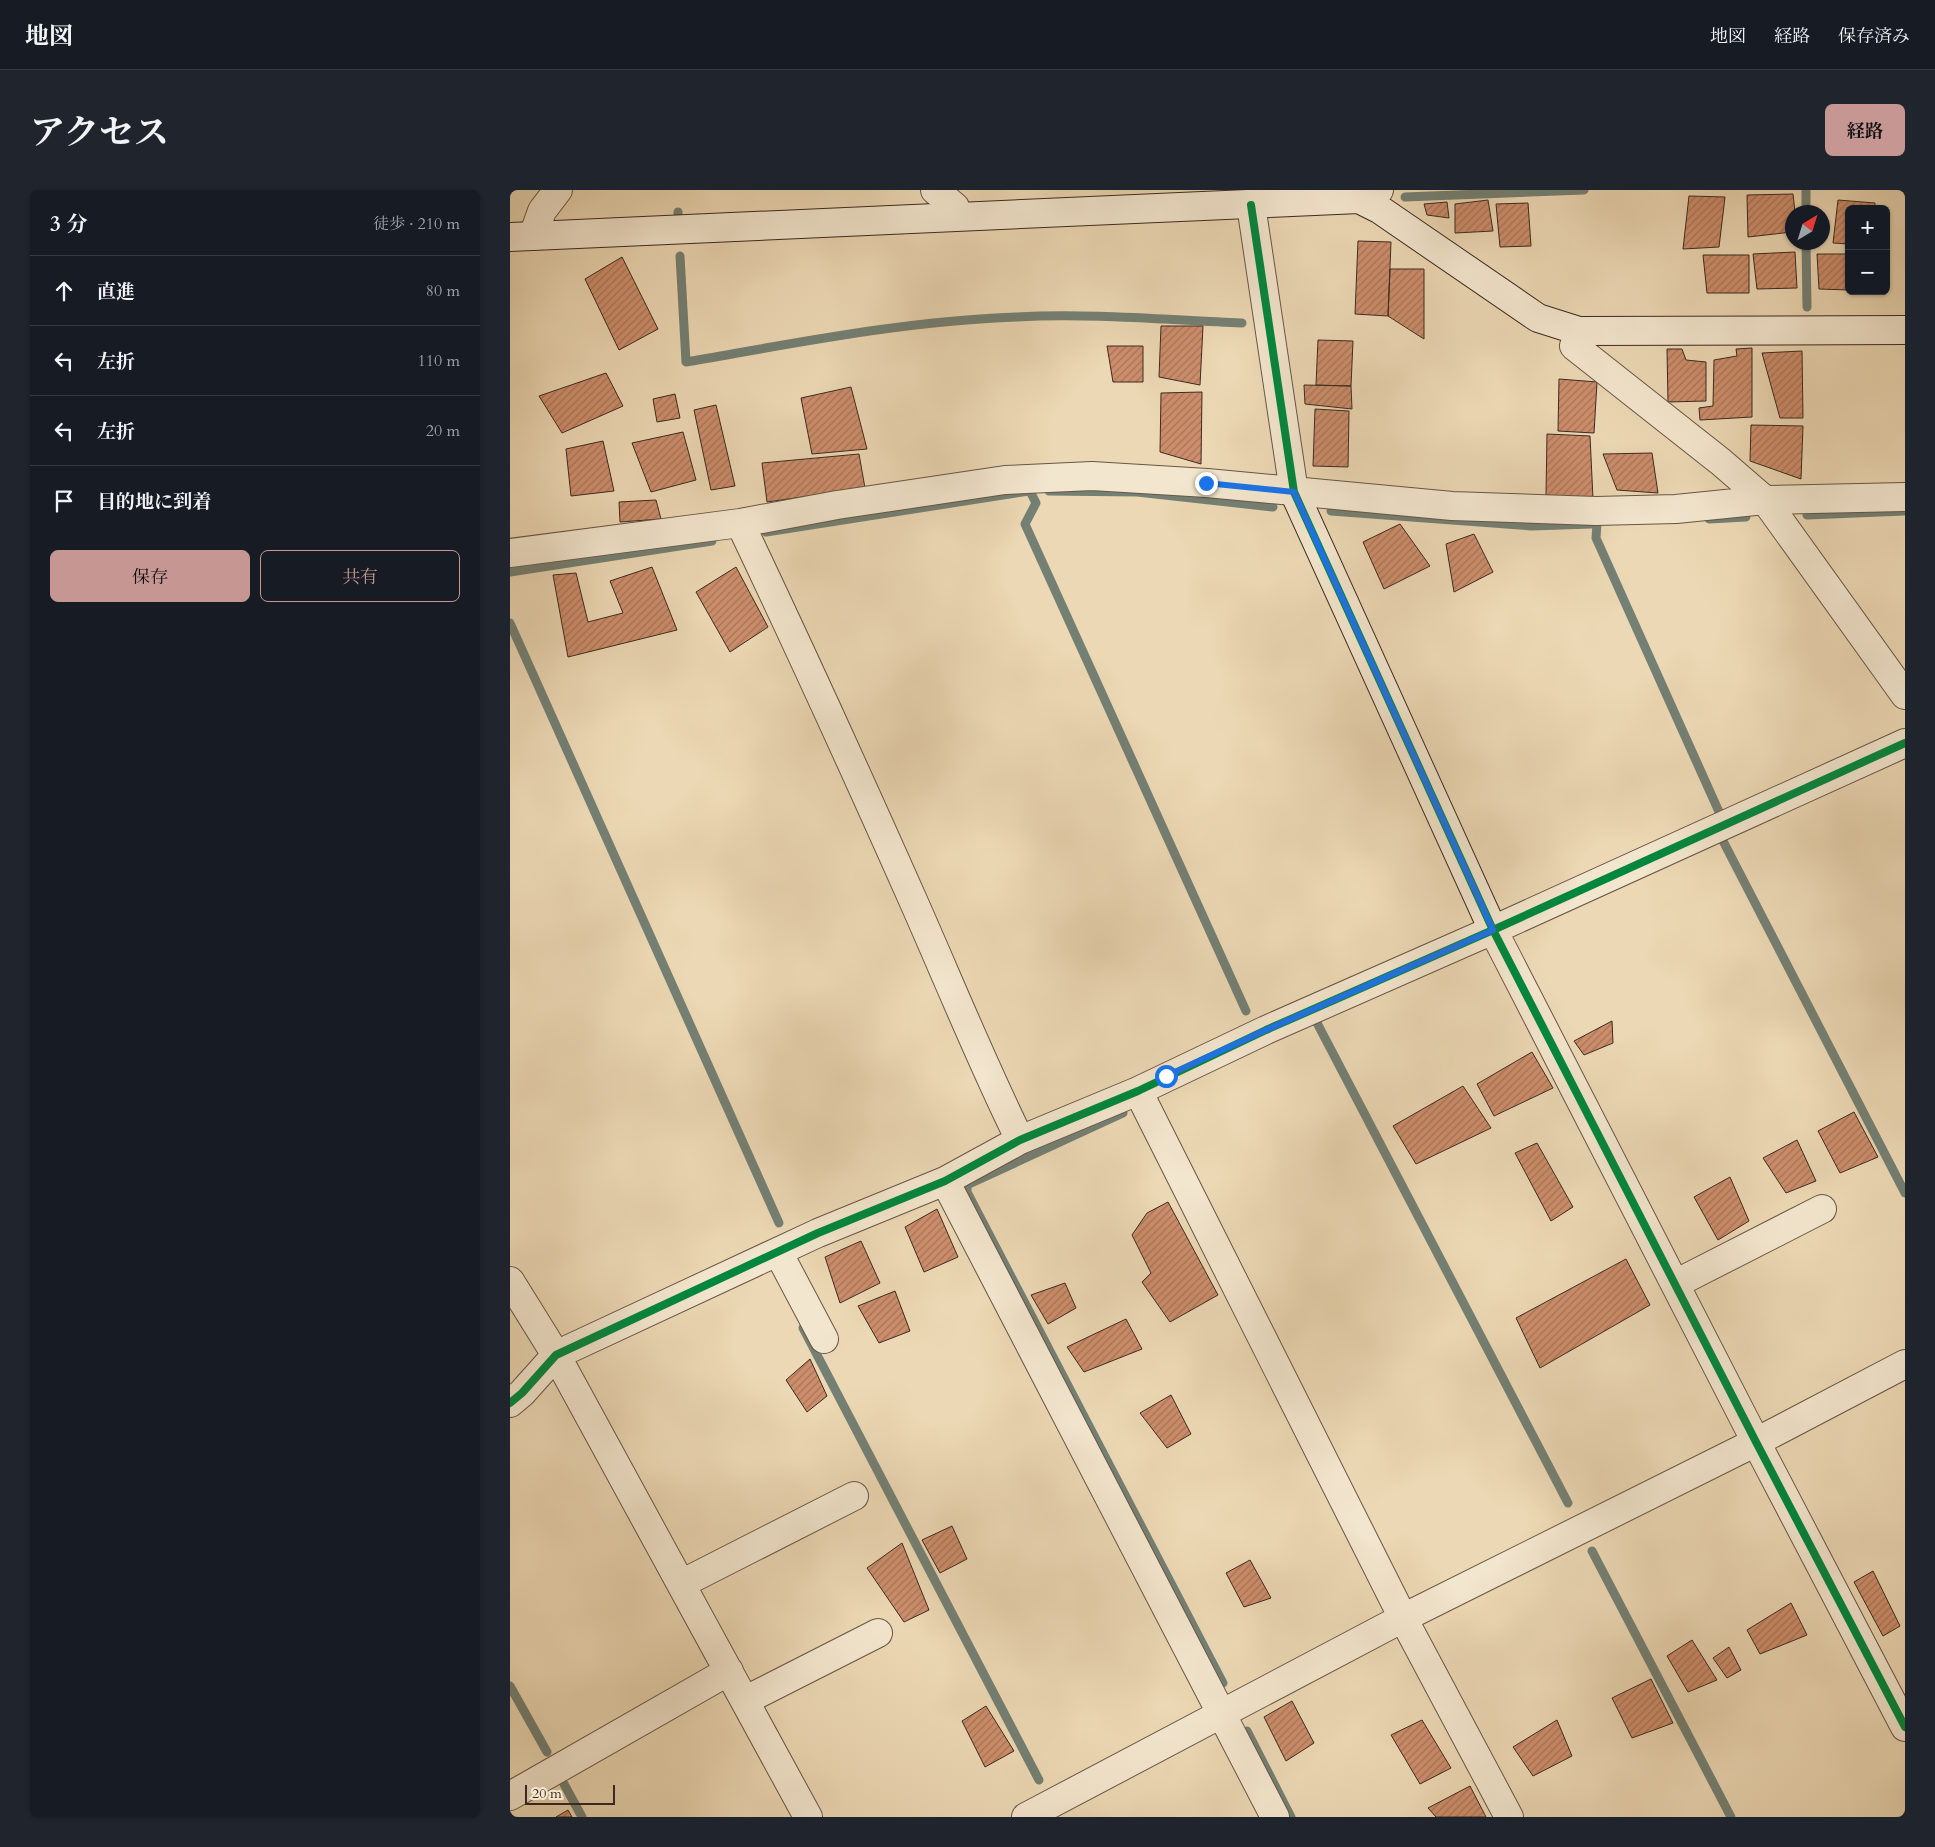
<!DOCTYPE html>
<html lang="ja">
<meta charset="utf-8">
<style>
body{margin:0;font-family:Cardo,"Noto Serif JP",serif;background:#20242c;color:#f1f3f6}
.controls{position:absolute;right:15px;top:15px;display:grid;overflow:hidden;border-radius:8px;box-shadow:0 1px 4px #0004}
.controls button{width:45px;height:45px;display:grid;place-items:center;padding:0;border:0;border-bottom:1px solid #363941;background:#171b24;color:#f1f3f6;font:25px sans-serif}
.compass{position:absolute;left:1275px;top:15px;width:45px;height:45px;border-radius:50%;background:#171b24;box-shadow:0 1px 4px #0004;rotate:38deg}
.scale{position:absolute;left:15px;bottom:12px;width:90px;box-sizing:border-box;padding-left:5px;border:2px solid #3c2a21;border-top:0;font-size:14px;line-height:18px;white-space:nowrap;color:#3c2a21;-webkit-text-stroke:4px #f3e6ce;paint-order:stroke}
.stop{position:absolute;width:15px;height:15px;margin:-11px;border:4px solid #1a73e8;border-radius:50%;background:#fff}
.stop.end{background:#1a73e8;border-color:#fff;box-shadow:0 1px 5px #0008}
.list{margin:0;padding:0;list-style:none}
h2{display:flex;justify-content:space-between;align-items:center;height:65px;margin:0;padding:0 20px;font-size:21px}
h2 small{font-size:16px;font-weight:400;color:#9ea1a6}
.list li{display:grid;grid-template-columns:32px 1fr auto;gap:15px;align-items:center;box-sizing:border-box;height:70px;padding:0 20px;border-top:1px solid #363941}
.list b{display:block;font-size:19px;white-space:nowrap}
.list em{font-size:16px;font-style:normal;color:#9ea1a6}
.actions{display:flex;gap:10px;padding:15px 20px}
.actions a{flex:1;padding:11px 0;border:1px solid #c59692;border-radius:8px;text-align:center;font-size:18px;color:#c59692}
.actions .main{background:#c59692;color:#111}
.icon{flex:none;width:28px;height:28px;fill:none;stroke:currentColor;stroke-width:2;stroke-linecap:round;stroke-linejoin:round}
.map{position:relative;flex:none;width:1395px;height:1627px;overflow:hidden;border-radius:8px}
header{display:flex;align-items:center;gap:30px;box-sizing:border-box;height:70px;padding:0 25px;background:#171b24;border-bottom:1px solid #363941}
header strong{font-size:24px}
nav{display:flex;gap:28px;margin-inline-start:auto;font-size:18px}
.intro{display:flex;align-items:center;justify-content:space-between;box-sizing:border-box;height:120px;padding:0 30px}
h1{margin:0;font-size:35px}
.button{padding:12px 22px;border-radius:8px;background:#c59692;color:#111;font-size:18px;font-weight:700}
main{display:flex;gap:30px;padding:0 30px}
aside{flex:1;background:#171b24;border-radius:8px;box-shadow:0 1px 4px #0004}
.map>svg:first-child{display:block}
</style>
<header>
<strong>地図</strong>
<nav><a>地図</a><a>経路</a><a>保存済み</a></nav>
</header>
<div class="intro"><h1>アクセス</h1><a class="button">経路</a></div>
<main>
<aside>
<h2>3 分<small>徒歩 · 210 m</small></h2>
<ul class="list">
<li><svg class="icon" aria-label="ahead" viewBox="0 0 24 24"><path d="M12 20V5M6 11l6-6 6 6"/></svg><div><b>直進</b></div><em>80 m</em></li>
<li><svg class="icon" aria-label="left" viewBox="0 0 24 24"><path d="M17 20v-9H6M10 6l-5 5 5 5"/></svg><div><b>左折</b></div><em>110 m</em></li>
<li><svg class="icon" aria-label="left" viewBox="0 0 24 24"><path d="M17 20v-9H6M10 6l-5 5 5 5"/></svg><div><b>左折</b></div><em>20 m</em></li>
<li><svg class="icon" aria-label="arrive" viewBox="0 0 24 24"><path d="M6 21V4h12l-3 4 3 4H6"/></svg><div><b>目的地に到着</b></div></li>
</ul>
<div class="actions"><a class="main">保存</a><a>共有</a></div>
</aside>
<div class="map">
<svg width="1395" height="1627" viewBox="0 0 1395 1627">
<defs>
<pattern id="building-hatch" width="6" height="6" patternUnits="userSpaceOnUse" patternTransform="scale(1.25)"><rect width="6" height="6" fill="#cd8e6c"/><path d="M-1 1l2-2M0 6l6-6M5 7l2-2" fill="none" stroke="#a87458"/></pattern>
</defs>
<rect width="100%" height="100%" fill="#ecd8b4"/>
<filter id="stains"><feTurbulence type="fractalNoise" baseFrequency=".004" numOctaves="4"/><feColorMatrix values="0 0 0 0 .2 0 0 0 0 .09 0 0 0 0 .02 0 0 0 .5 -.17"/></filter>
<radialGradient id="worn" r=".72"><stop offset=".6" stop-color="#630" stop-opacity="0"/><stop offset="1" stop-color="#630" stop-opacity=".3"/></radialGradient>
<g fill="none" stroke-linecap="round" stroke-linejoin="round">
<path stroke="#748074" stroke-width="9" d="M1296,0V22
M895,7L1074,0
M168,22V24
M1296,52L1297,117
M170,66L176,172C286,153 395,131 506,127C581,123 657,130 732,133
M520,301L526,313L515,334L736,821
M539,301L627,302L763,317
M821,321L1022,336L1081,334
M1297,325L1395,321
M1199,329L1236,327
M1087,333L1086,348L1210,624
M256,342L519,301
M0,382L202,351
M0,433L269,1033
M1212,649L1395,1003
M806,831L1058,1313
M613,923L457,995V1002L713,1493
M293,1138L529,1590
M1082,1361L1221,1627
M0,1496L37,1562
M737,1541L781,1627
M54,1594L72,1627"/>
</g>
<path fill="url(#building-hatch)" stroke="#3c2a21" d="M1283,4L1285,22H1282V42L1238,47L1237,5Z
M1179,6L1215,7L1209,57L1173,59Z
M978,10L983,41L945,43V14Z
M1328,10L1365,13V19H1339V54L1323,53Z
M937,12L939,28L917,25L914,14Z
M1018,13L1021,56L990,57L986,14Z
M848,51L881,52L878,126L845,124Z
M1285,62L1287,98L1247,99L1243,64Z
M1307,64H1339V100L1309,99Z
M1193,65H1239V103H1197Z
M112,67L148,139L109,160L75,89Z
M880,79H914V149L878,126Z
M651,136H693L690,195L649,187Z
M808,150L843,151L841,196L806,195Z
M597,156H633V192H603Z
M1242,158V227L1190,230L1189,218L1203,216L1204,170L1227,166L1226,159Z
M1157,159H1172L1176,170L1196,172V211L1158,212Z
M1292,161L1293,228H1270L1252,163Z
M96,183L113,216L52,243L29,206Z
M1049,189L1087,192L1084,243L1048,241Z
M794,195L841,196L842,219L795,214Z
M341,197L357,259L302,264L291,208Z
M692,202L691,274L650,262L651,203Z
M165,204L170,228L147,232L143,209Z
M206,215L225,296L201,300L184,220Z
M805,219L839,221L838,277L803,276Z
M1241,235L1293,236L1291,289L1240,271Z
M173,242L186,290L141,302L122,253Z
M1037,244L1080,246L1083,309L1036,305Z
M93,251L104,301L61,306L56,259Z
M1142,263L1148,303L1107,300L1093,264Z
M349,264L355,298L257,312L252,273Z
M146,310L151,329L110,332L109,312Z
M890,334L920,376L874,399L853,352Z
M964,344L983,382L944,402L936,354Z
M142,377L167,440L58,467L43,385L66,383L78,432L113,423L100,391Z
M226,377L258,437L220,462L186,402Z
M1102,831L1103,853L1074,865L1064,851Z
M1022,862L1043,898L984,926L967,894Z
M953,896L981,938L906,974L883,936Z
M1344,922L1368,967L1330,983L1308,941Z
M1287,950L1306,991L1276,1003L1253,968Z
M1027,953L1063,1017L1041,1031L1005,963Z
M1220,987L1239,1031L1208,1050L1184,1007Z
M658,1012L708,1105L660,1132L632,1092L641,1083L622,1045L637,1023Z
M427,1019L448,1067L414,1082L395,1037Z
M351,1051L370,1093L330,1113L315,1067Z
M1116,1069L1140,1115L1030,1178L1006,1128Z
M555,1093L566,1118L538,1134L521,1105Z
M385,1101L400,1141L369,1153L348,1116Z
M616,1129L632,1159L574,1182L557,1157Z
M300,1169L317,1206L297,1222L276,1190Z
M661,1205L681,1244L657,1258L630,1223Z
M442,1336L457,1369L430,1383L412,1350Z
M392,1353L419,1420L394,1432L357,1378Z
M740,1370L761,1408L734,1417L716,1383Z
M1363,1381L1390,1436L1373,1446L1344,1392Z
M1281,1413L1297,1445L1250,1464L1237,1440Z
M1182,1450L1207,1490L1178,1502L1157,1466Z
M1219,1457L1231,1480L1217,1488L1203,1468Z
M1141,1489L1163,1533L1122,1548L1102,1508Z
M782,1511L804,1553L776,1571L754,1527Z
M476,1516L504,1561L475,1577L452,1531Z
M912,1530L941,1578L910,1594L881,1545Z
M1047,1530L1062,1566L1023,1586L1003,1557Z
M960,1596L976,1627H926L918,1618Z
M58,1620L62,1627H46Z"/>
<g fill="none" stroke-linecap="round" stroke-linejoin="round">
<g stroke="#685646" stroke-width="30">
<path id="street" d="M425,0L445,17L448,26
M843,0L849,9L869,0
M741,15L784,302
M23,46L32,21L48,0
M1069,141L1064,156L1211,272L1255,310L1395,505
M230,333C289,457 346,582 402,708C438,789 471,871 510,950
M0,363L230,333L327,315L495,290L582,286L697,293L942,316L1086,321L1166,319L1255,310L1395,307
M983,740L1246,1252L1395,1537
M628,901L893,1428L999,1627
M435,991L765,1627
M268,1062L314,1149
M0,1091L46,1165L298,1627
M1165,1094L1312,1019
M0,1213L12,1203L46,1165L308,1043L435,991L510,950L628,901L756,840L983,740L1395,553
M171,1394L344,1306
M236,1510L368,1443
M0,1606L219,1481
M516,1627L893,1428L1246,1252L1395,1174"/>
</g>
<g stroke="#3c2a21" stroke-width="30">
<path id="secondary" d="M0,47L849,9L869,19L1028,128L1069,141L1395,140
M784,302L983,740"/>
</g>
<use href="#street" stroke="#f3e6ce" stroke-width="28"/>
<use href="#secondary" stroke="#f3e6ce" stroke-width="28"/>
<g stroke="#f3e6ce" stroke-width="11">
<path id="cycleway" d="M741,15L784,302L983,740L1246,1252L1395,1537
M0,1213L12,1203L46,1165L308,1043L435,991L510,950L628,901L756,840L983,740L1395,553"/>
</g>
<use href="#cycleway" stroke="#00873e" stroke-width="8"/>
</g>
<g fill="none" stroke-linecap="round" stroke-linejoin="round">
<path stroke="#1a73e8" stroke-width="6" d="M656,886L756,840L983,740L784,302L696,293"/>
</g>
<rect width="100%" height="100%" filter="url(#stains)"/>
<rect width="100%" height="100%" fill="url(#worn)"/>
</svg>
<div class="controls">
<button>+</button>
<button>−</button>
</div>
<svg class="compass" viewBox="-18 -18 36 36"><path d="M0-13l5 13h-10z" fill="#e53935"/><path d="M0 13l5-13h-10z" fill="#9ea1a6"/></svg>
<div class="scale">20 m</div>
<div class="stop" style="left:656px;top:886px"></div>
<div class="stop end" style="left:696px;top:293px"></div>
</div>
</main>
